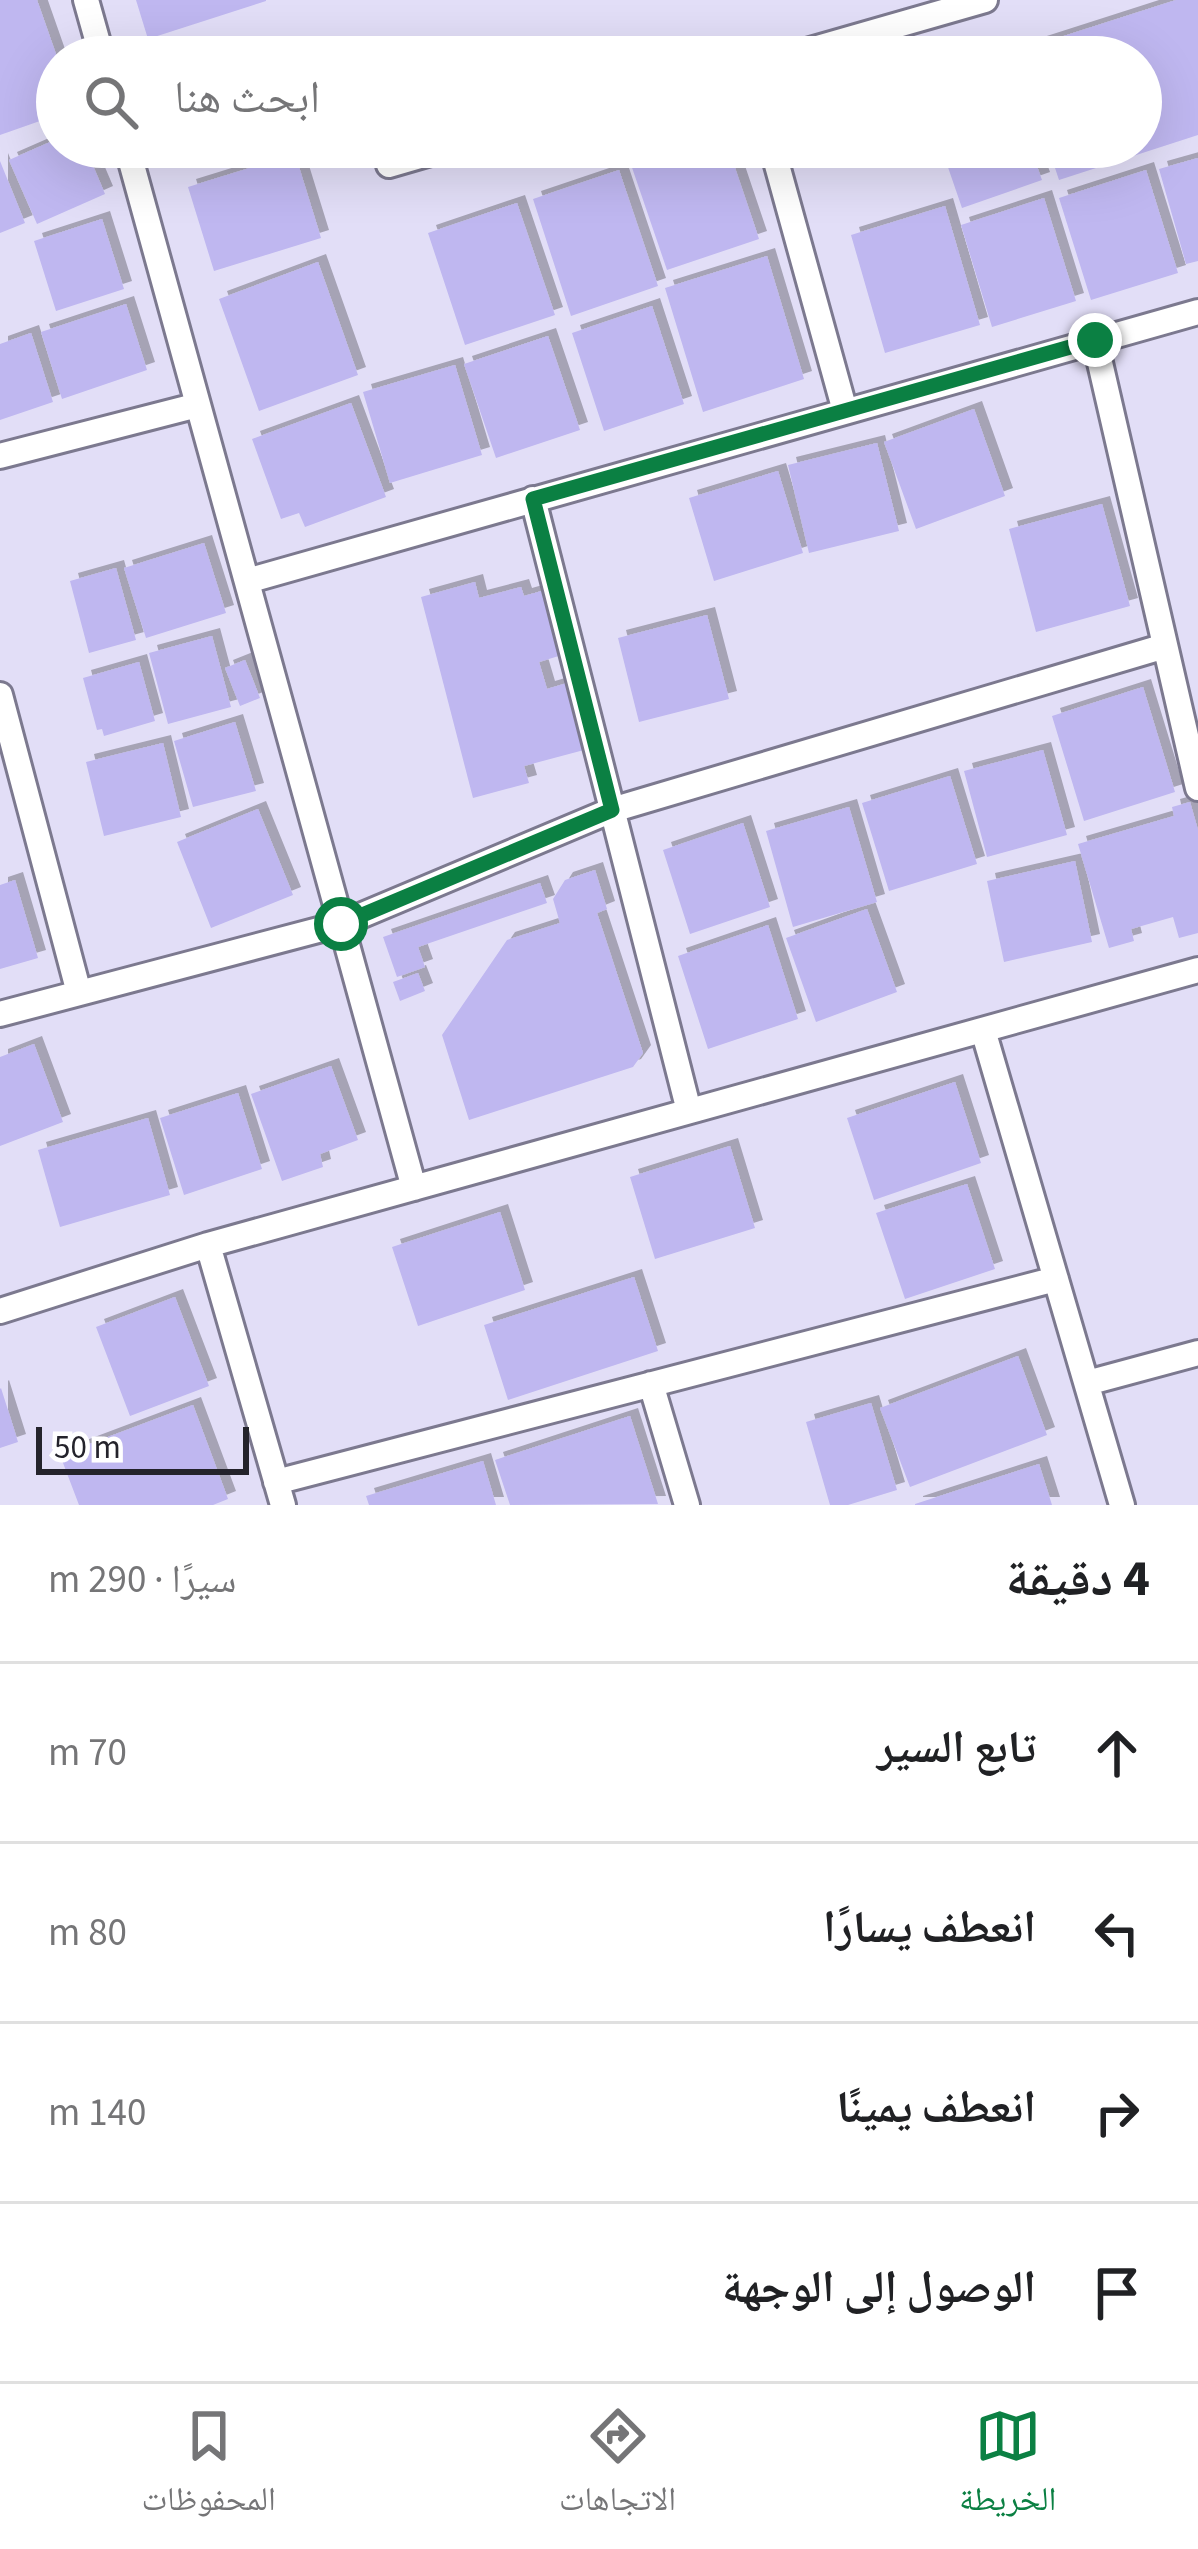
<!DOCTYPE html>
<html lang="ar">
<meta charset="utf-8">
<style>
body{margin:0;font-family:"Source Sans 3","Noto Naskh Arabic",sans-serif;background:#f2f2f2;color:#202124;direction:rtl}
.scale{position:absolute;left:36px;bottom:30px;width:213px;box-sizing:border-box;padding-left:12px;border:6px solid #24232b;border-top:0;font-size:33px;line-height:42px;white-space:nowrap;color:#24232b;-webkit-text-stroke:9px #fff;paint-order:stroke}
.stop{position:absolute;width:36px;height:36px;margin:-27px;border:9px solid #0b8043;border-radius:50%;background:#fff}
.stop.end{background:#0b8043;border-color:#fff;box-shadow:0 3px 12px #0008}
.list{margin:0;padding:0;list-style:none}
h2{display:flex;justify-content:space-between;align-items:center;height:156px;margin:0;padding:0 48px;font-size:51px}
h2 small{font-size:39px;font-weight:400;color:#757577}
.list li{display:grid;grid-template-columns:78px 1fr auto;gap:36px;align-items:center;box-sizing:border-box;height:180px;padding:0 48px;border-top:3px solid #e0e0e0}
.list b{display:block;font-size:45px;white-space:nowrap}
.list em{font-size:39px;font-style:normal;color:#757577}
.icon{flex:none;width:66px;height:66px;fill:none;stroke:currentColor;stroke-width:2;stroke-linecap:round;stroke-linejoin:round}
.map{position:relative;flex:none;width:1198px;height:1505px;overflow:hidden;direction:ltr}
.search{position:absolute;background:#fff;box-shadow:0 12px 48px #0002;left:36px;right:36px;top:36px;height:132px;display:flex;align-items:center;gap:30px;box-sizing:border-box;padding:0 42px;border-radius:66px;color:#757577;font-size:45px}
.sheet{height:876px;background:#fff}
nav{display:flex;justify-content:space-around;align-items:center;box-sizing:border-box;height:168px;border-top:3px solid #e0e0e0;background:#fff;font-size:33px;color:#757577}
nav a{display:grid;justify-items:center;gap:6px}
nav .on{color:#0b8043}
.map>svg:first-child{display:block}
</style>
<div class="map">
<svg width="1198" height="1505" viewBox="0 0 1198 1505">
<defs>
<filter id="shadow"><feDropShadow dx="8" dy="-8" stdDeviation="0" flood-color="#0004"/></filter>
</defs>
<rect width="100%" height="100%" fill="#e2def7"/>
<path fill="#bfb7f0" filter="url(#shadow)" d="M0,0H37L57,57V115L0,135Z
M136,0H266V1L148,39Z
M1176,0H1198V135L1059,180L1048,147H1141V57H1019L1017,51Z
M57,139V147H85L105,194L37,224L9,160Z
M633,147H728L759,239L667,270L626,150Z
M941,147H1030L1042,180L962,208Z
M295,154L321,238L214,271L188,187Z
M1198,158V261L1186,264L1159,169Z
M0,161L25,223L0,233Z
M619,170L658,286L571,316L533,199Z
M1146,170L1178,273L1091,300L1059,198Z
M1044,198L1076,301L992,327L961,225Z
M517,203L555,315L465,345L428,233Z
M945,206L980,325L885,353L851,235Z
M102,219L124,289L56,311L34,241Z
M767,256L804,379L703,412L665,288Z
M318,262L358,375L259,411L219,299Z
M126,304L147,370L62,399L41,332Z
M652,306L684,404L604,431L572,333Z
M31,333L53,402L0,420V344Z
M548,336L580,430L496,458L464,364Z
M455,365L482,455L390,483L363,392Z
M351,403L386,497L305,527L299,513L281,519L252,439Z
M974,409L1005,496L916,529L884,442Z
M877,443L899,531L809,553L788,465Z
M778,471L803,553L714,581L689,498Z
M1102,504L1130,606L1036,632L1009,529Z
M204,543L226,613L146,638L124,568Z
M116,568L136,640L89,653L70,581Z
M475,582L479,598L521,587L524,596L545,590L562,655L539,662L547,689L567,683L584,750L524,766L529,783L473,798L421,597Z
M707,615L729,699L639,722L618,638Z
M212,636L231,707L168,724L149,653Z
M245,660L260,698L240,706L225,668Z
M139,662L155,721L104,736L102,729L97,730L83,678Z
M1143,687L1175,792L1084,821L1052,716Z
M235,722L256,791L193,807L174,741Z
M163,743L181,817L104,836L86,762Z
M1043,750L1067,835L987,857L964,771Z
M950,776L977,864L889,891L862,803Z
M1190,802L1198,830V933L1179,938L1173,917L1131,929L1134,941L1109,948L1078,844L1174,816L1172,807Z
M849,807L877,902L793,927L766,831Z
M258,809L293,895L211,928L177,842Z
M743,823L770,907L690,934L663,850Z
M1075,861L1092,942L1004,962L987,881Z
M595,870L607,909L597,913L643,1053L633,1067L469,1120L442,1035L507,940L560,923L553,899L565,880Z
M15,880L38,958L0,969V885Z
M540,883L547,903L418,947L425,967L397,977L383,937Z
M867,909L897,992L816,1022L786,938Z
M768,925L798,1019L708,1049L678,956Z
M418,973L425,991L400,1001L393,982Z
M34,1044L63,1122L0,1146V1057Z
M331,1066L358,1140L320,1154L323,1167L282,1181L251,1094Z
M955,1082L981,1163L874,1200L847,1118Z
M238,1093L262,1169L184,1195L160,1118Z
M148,1118L170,1195L60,1227L38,1150Z
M730,1146L755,1228L655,1259L630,1177Z
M967,1184L995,1269L905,1299L876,1213Z
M500,1212L525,1290L418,1326L392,1247Z
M634,1277L658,1351L508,1400L484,1325Z
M175,1297L209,1386L130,1416L96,1327Z
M1018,1356L1047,1435L910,1487L880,1408Z
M1,1388L18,1442L0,1448V1389Z
M871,1403L897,1490L848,1505H830L806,1422Z
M193,1405L228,1499L213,1505H79L60,1455Z
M630,1416L658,1504L510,1505L495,1460Z
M483,1461L496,1505H369L366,1496Z
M1039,1464L1052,1505H915V1504Z"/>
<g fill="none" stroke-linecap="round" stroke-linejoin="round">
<g stroke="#7c798f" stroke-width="30">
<path id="street" d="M86,0L102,57
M786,57L985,0
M127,147L414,1188
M772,147L845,411
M389,165L451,147
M1095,341L1198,788
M0,456L198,405
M533,499L689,1111
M247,581L1198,312
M0,695L79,993
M0,1014L341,924L612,810L1165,646
M983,1030L1122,1505
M208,1245L283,1505
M0,1311L208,1245L1198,970
M1087,1383L1198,1353
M651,1384L687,1505
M276,1482L1056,1279"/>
</g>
<use href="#street" stroke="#fff" stroke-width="24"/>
</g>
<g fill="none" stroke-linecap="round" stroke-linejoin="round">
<path stroke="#0b8043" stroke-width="15" d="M341,924L612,810L533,499L1095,340"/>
</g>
</svg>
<div class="scale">50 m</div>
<div class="stop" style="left:341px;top:924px"></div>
<div class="stop end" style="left:1095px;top:340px"></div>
<div class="search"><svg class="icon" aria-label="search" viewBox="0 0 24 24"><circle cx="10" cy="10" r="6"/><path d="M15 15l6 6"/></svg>ابحث هنا</div>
</div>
<section class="sheet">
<h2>4 دقيقة<small>سيرًا · 290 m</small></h2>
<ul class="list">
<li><svg class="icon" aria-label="ahead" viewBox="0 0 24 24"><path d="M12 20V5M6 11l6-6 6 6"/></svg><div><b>تابع السير</b></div><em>70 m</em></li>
<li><svg class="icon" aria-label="left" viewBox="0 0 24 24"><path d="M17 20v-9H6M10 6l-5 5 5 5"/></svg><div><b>انعطف يسارًا</b></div><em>80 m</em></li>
<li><svg class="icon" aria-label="right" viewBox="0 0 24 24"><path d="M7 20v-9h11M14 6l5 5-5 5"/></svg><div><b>انعطف يمينًا</b></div><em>140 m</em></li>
<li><svg class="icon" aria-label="arrive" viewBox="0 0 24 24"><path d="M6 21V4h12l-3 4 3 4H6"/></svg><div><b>الوصول إلى الوجهة</b></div></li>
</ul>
</section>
<nav>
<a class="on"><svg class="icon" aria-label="map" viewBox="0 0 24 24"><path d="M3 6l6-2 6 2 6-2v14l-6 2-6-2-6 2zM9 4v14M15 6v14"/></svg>الخريطة</a>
<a><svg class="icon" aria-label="directions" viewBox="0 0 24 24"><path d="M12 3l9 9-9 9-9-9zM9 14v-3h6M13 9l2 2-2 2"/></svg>الاتجاهات</a>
<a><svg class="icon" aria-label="saved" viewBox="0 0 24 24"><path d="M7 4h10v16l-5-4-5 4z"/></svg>المحفوظات</a>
</nav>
